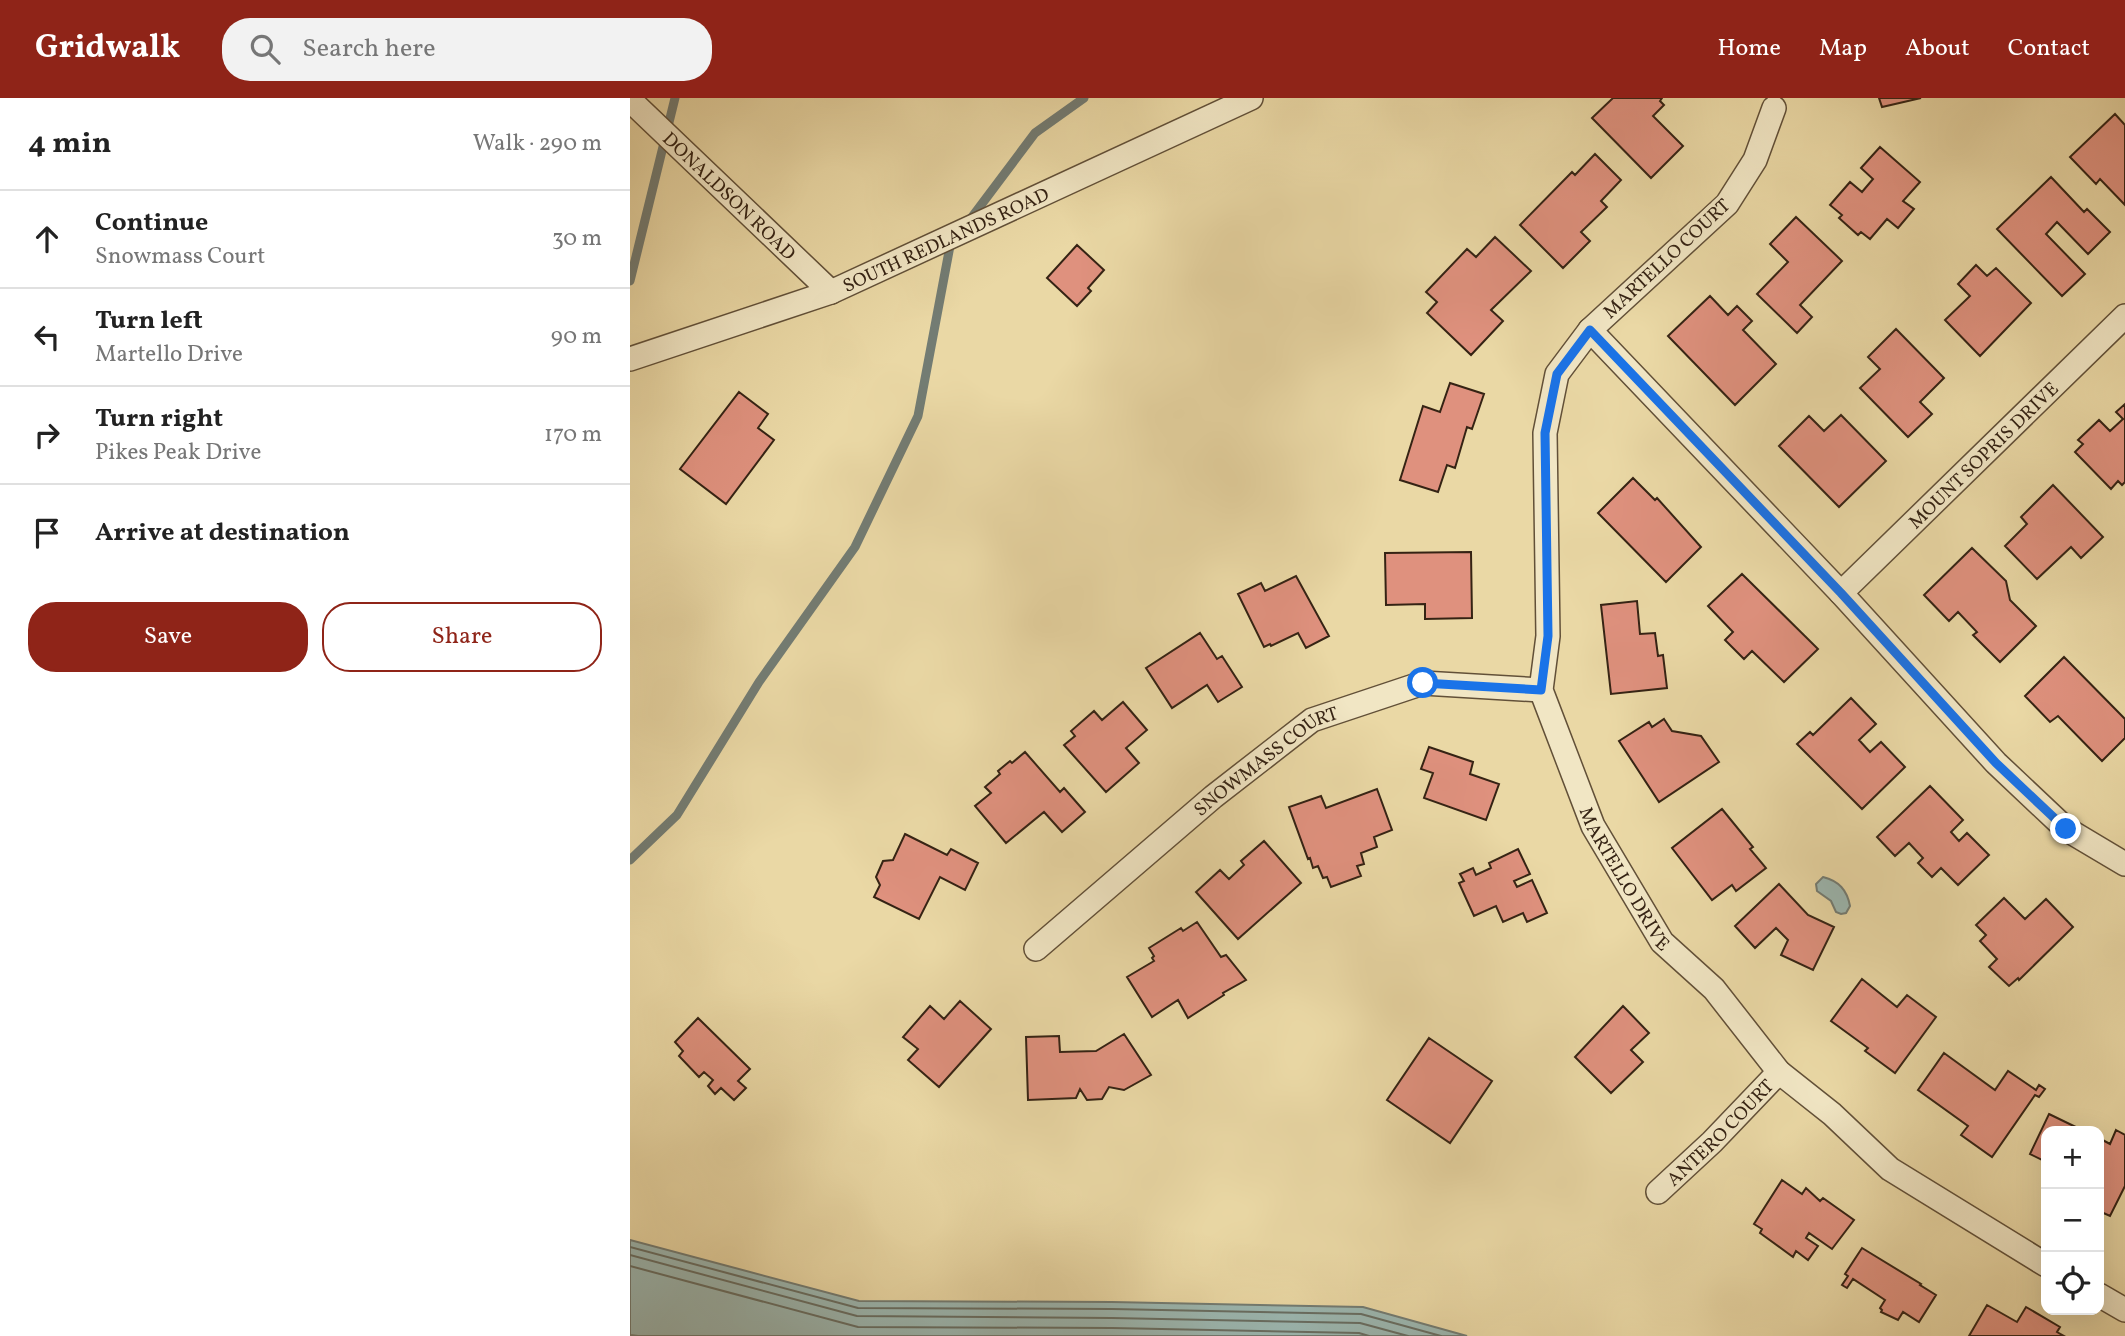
<!DOCTYPE html>
<meta charset="utf-8">
<style>
body{margin:0;font-family:Vollkorn,serif;background:#f2f2f2;color:#222}
.controls{position:absolute;right:21px;bottom:21px;display:grid;overflow:hidden;border-radius:14px;box-shadow:0 7px 28px #0002}
.controls button{width:63px;height:63px;display:grid;place-items:center;padding:0;border:0;border-bottom:2px solid #e0e0e0;background:#fff;color:#222;font:35px sans-serif}
.stop{position:absolute;width:21px;height:21px;margin:-16px;border:5px solid #1a73e8;border-radius:50%;background:#fff}
.stop.end{background:#1a73e8;border-color:#fff;box-shadow:0 2px 7px #0008}
.list{margin:0;padding:0;list-style:none}
h2{display:flex;justify-content:space-between;align-items:center;height:91px;margin:0;padding:0 28px;font-size:30px}
h2 small{font-size:23px;font-weight:400;color:#767676}
.list li{display:grid;grid-template-columns:46px 1fr auto;gap:21px;align-items:center;box-sizing:border-box;height:98px;padding:0 28px;border-top:2px solid #e0e0e0}
.list b{display:block;font-size:26px;white-space:nowrap}
.list p{margin:0;font-size:23px;white-space:nowrap;color:#767676}
.list em{font-size:23px;font-style:normal;color:#767676}
.actions{display:flex;gap:14px;padding:21px 28px}
.actions a{flex:1;padding:16px 0;border:2px solid #8f2418;border-radius:28px;text-align:center;font-size:24px;color:#8f2418}
.actions .main{background:#8f2418;color:#fff}
.icon{flex:none;width:38px;height:38px;fill:none;stroke:currentColor;stroke-width:2;stroke-linecap:round;stroke-linejoin:round}
.map{position:relative;flex:none;width:1495px;height:1238px;overflow:hidden}
header{display:flex;align-items:center;gap:42px;box-sizing:border-box;height:98px;padding:0 35px;background:#8f2418;color:#fff}
header strong{font-size:33px}
nav{display:flex;gap:38px;margin-inline-start:auto;font-size:24px}
.search{width:490px;height:63px;background:#f2f2f2;display:flex;align-items:center;gap:18px;box-sizing:border-box;padding:0 24px;border-radius:28px;color:#767676;font-size:26px}
main{display:flex}
aside{flex:1;background:#fff}
.map>svg:first-child{display:block}
</style>
<header>
<strong>Gridwalk</strong>
<div class="search"><svg class="icon" aria-label="search" viewBox="0 0 24 24"><circle cx="10" cy="10" r="6"/><path d="M15 15l6 6"/></svg>Search here</div>
<nav><a>Home</a><a>Map</a><a>About</a><a>Contact</a></nav>
</header>
<main>
<aside>
<h2>4 min<small>Walk · 290 m</small></h2>
<ul class="list">
<li><svg class="icon" aria-label="ahead" viewBox="0 0 24 24"><path d="M12 20V5M6 11l6-6 6 6"/></svg><div><b>Continue</b><p>Snowmass Court</p></div><em>30 m</em></li>
<li><svg class="icon" aria-label="left" viewBox="0 0 24 24"><path d="M17 20v-9H6M10 6l-5 5 5 5"/></svg><div><b>Turn left</b><p>Martello Drive</p></div><em>90 m</em></li>
<li><svg class="icon" aria-label="right" viewBox="0 0 24 24"><path d="M7 20v-9h11M14 6l5 5-5 5"/></svg><div><b>Turn right</b><p>Pikes Peak Drive</p></div><em>170 m</em></li>
<li><svg class="icon" aria-label="arrive" viewBox="0 0 24 24"><path d="M6 21V4h12l-3 4 3 4H6"/></svg><div><b>Arrive at destination</b></div></li>
</ul>
<div class="actions"><a class="main">Save</a><a>Share</a></div>
</aside>
<div class="map">
<svg width="1495" height="1238" viewBox="0 0 1495 1238">
<rect width="100%" height="100%" fill="#ead8a5"/>
<filter id="stains"><feTurbulence type="fractalNoise" baseFrequency=".00286" numOctaves="4"/><feColorMatrix values="0 0 0 0 .2 0 0 0 0 .09 0 0 0 0 .02 0 0 0 .5 -.17"/></filter>
<radialGradient id="worn" r=".72"><stop offset=".6" stop-color="#630" stop-opacity="0"/><stop offset="1" stop-color="#630" stop-opacity=".3"/></radialGradient>
<path fill="#9cb8b2" stroke="#737c73" stroke-width="2" d="M1193,779C1209,783 1217,792 1220,808L1216,815L1211,816L1206,814L1201,803L1187,793L1186,786Z
M0,1142L229,1203L482,1204L733,1209L837,1238H8L0,1237Z"/>
<g fill="none" stroke-linecap="round" stroke-linejoin="round">
<path stroke="#686e63" stroke-width="2" d="M0,1149L228,1210L482,1211L731,1216L811,1238
M0,1157L227,1218L482,1220L730,1225L778,1238
M0,1168L228,1229L482,1230L729,1235L739,1238"/>
<path stroke="#737c73" stroke-width="9" d="M339,123L405,35L454,0
M0,183L45,0
M0,762L47,717L129,584L225,449L288,318L320,148L324,142"/>
</g>
<path fill="#df917e" stroke="#352314" stroke-width="2" d="M983,0H1032L1030,3L1034,7L1023,18L1053,48L1021,80L962,20Z
M1249,0H1291L1252,9Z
M1485,16L1495,27V107L1470,81L1466,86L1440,59Z
M1250,49L1290,84L1273,103L1284,111L1268,130L1257,121L1240,141L1231,134L1228,137L1209,120L1212,117L1200,107L1220,84L1232,94L1243,81L1231,70Z
M965,56L991,82L971,103L977,109L951,134L960,143L933,170L890,127L942,74L945,77Z
M1421,79L1454,114L1457,111L1480,134L1458,156L1427,124L1416,136L1455,176L1432,198L1367,131Z
M1166,119L1212,163L1170,207L1182,219L1167,235L1127,196L1158,164L1140,146Z
M865,139L901,173L861,212L873,223L841,257L797,215L807,204L796,194L837,151L846,159Z
M447,147L474,172L458,190L461,193L447,208L417,180Z
M1346,167L1357,178L1366,170L1401,205L1350,258L1315,222L1340,198L1328,186Z
M1080,198L1098,217L1107,208L1122,223L1113,232L1146,266L1105,307L1038,238Z
M1266,231L1314,280L1290,304L1302,316L1278,339L1230,290L1250,271L1238,259Z
M820,285L854,296L842,331L837,329L825,370L817,367L808,394L770,382L793,308L810,314Z
M109,294L138,316L128,330L144,342L96,406L50,371Z
M1495,306V384L1492,387L1488,383L1481,391L1445,354L1453,346L1448,342L1469,322L1480,333L1493,321L1486,314Z
M1211,317L1256,363L1209,409L1149,348L1179,318L1194,333Z
M1003,380L1025,402L1027,400L1071,449L1036,484L968,415Z
M1423,387L1473,439L1451,460L1441,449L1407,481L1375,448L1397,426L1391,419Z
M1342,450L1376,483L1380,502L1406,528L1370,564L1343,537L1347,534L1328,514L1319,523L1294,497Z
M841,454L842,520L795,521V506L756,507L755,455Z
M1112,476L1188,551L1154,584L1122,553L1114,561L1095,542L1103,534L1078,508Z
M666,478L699,538L676,550L668,535L641,548L640,546L634,549L608,496L631,485L635,493Z
M1007,503L1010,536L1025,535L1028,558L1033,557L1037,590L981,596L971,507Z
M570,535L587,561L592,558L612,589L588,604L577,587L542,610L516,570Z
M1434,559L1495,621V640L1472,663L1428,618L1420,624L1395,598Z
M1221,600L1246,626L1229,642L1240,654L1251,644L1275,669L1232,711L1167,646L1180,634L1183,637Z
M493,604L517,632L496,650L509,665L476,694L434,647L445,638L441,633L464,613L472,622Z
M1034,621L1042,633L1071,638L1089,664L1029,704L989,643L1019,624L1022,629Z
M799,649L843,664L840,676L869,686L856,722L794,700L803,675L791,671Z
M395,654L430,694L434,690L455,714L432,734L414,714L376,745L345,708L361,695L355,689L370,676L368,673L380,663L382,665Z
M1300,688L1333,722L1321,734L1329,743L1337,735L1359,757L1328,787L1311,770L1302,779L1288,765L1293,760L1279,745L1265,758L1247,739Z
M747,691L762,732L744,739L747,749L731,755L734,766L727,768L731,778L701,789L697,779L693,780L688,768L683,770L680,760L678,761L659,709L691,698L696,710Z
M1092,711L1123,749L1120,751L1136,770L1106,793L1102,787L1082,802L1042,750Z
M275,736L317,757L321,751L348,765L335,792L310,779L289,821L244,799L250,787L246,779L253,763L263,762Z
M634,743L671,785L608,841L566,794L590,772L599,781L614,767L611,763Z
M888,751L900,776L884,783L887,789L902,782L917,815L897,824L893,815L873,824L866,808L844,818L829,785L834,783L830,776L843,770L846,777L861,770L859,765Z
M1149,786L1178,817L1204,829L1183,872L1151,857L1158,842L1146,830L1125,850L1105,828Z
M1374,800L1395,821L1416,801L1443,829L1389,882L1388,880L1379,888L1359,869L1367,861L1350,843L1356,837L1346,827Z
M567,824L591,859L596,857L616,882L593,895L594,897L558,920L548,902L522,919L497,879L524,863L522,860L524,858L519,850L551,830L553,833Z
M1232,881L1267,909L1277,897L1306,919L1265,975L1235,953L1238,950L1201,923Z
M330,903L361,931L309,989L278,962L288,951L273,939L300,908L314,921Z
M993,908L1019,935L1001,952L1013,964L981,995L945,959Z
M68,920L120,971L108,983L116,990L104,1002L91,990L85,996L78,988L83,982L74,974L69,979L49,958L53,953L45,944Z
M494,936L521,977L494,992L479,989L472,1001L457,1002L450,991L446,1000L398,1002L396,939L429,938L430,954L466,953Z
M799,940L862,983L820,1045L757,1002Z
M1314,955L1365,992L1378,973L1406,992L1409,987L1415,991L1409,999L1405,997L1362,1059L1331,1037L1338,1028L1288,992Z
M1419,1016L1454,1033H1416V1064L1400,1056Z
M1486,1032L1495,1037V1088L1480,1118L1469,1113V1040L1480,1046Z
M1152,1082L1172,1096L1176,1090L1190,1103L1193,1100L1224,1122L1202,1151L1179,1135L1176,1140L1188,1148L1178,1162L1166,1153L1163,1159L1130,1135L1132,1131L1124,1126Z
M1232,1150L1291,1186L1290,1187L1306,1197L1289,1224L1273,1214L1268,1222L1251,1214L1252,1212L1250,1210L1255,1202L1223,1181L1217,1190L1212,1187L1218,1178L1215,1176Z
M1357,1207L1387,1224L1396,1209L1430,1229L1427,1234L1434,1238H1339Z"/>
<g fill="none" stroke-linecap="round" stroke-linejoin="round">
<g stroke="#625038" stroke-width="26">
<g id="minor">
<path id="s1" d="M0,2L201,194"/>
<path id="s2" d="M1144,10L1125,62L1097,106L960,232L927,276L915,335L918,538L911,592L963,728L1032,844L1084,891L1149,974L1202,1016L1260,1071L1416,1167"/>
<path d="M960,232L1211,495L1366,665L1436,731L1495,766"/>
<path id="s3" d="M0,261L201,194L621,0"/>
<path id="s4" d="M1211,495L1495,218"/>
<path id="s5" d="M406,851L583,699L682,622L793,585L911,592"/>
<path id="s6" d="M1028,1094L1082,1044L1149,974"/>
<path d="M1469,1197L1495,1212"/>
</g>
</g>
<use href="#minor" stroke="#f1e6c4" stroke-width="23"/>
</g>
<g fill="none" stroke-linecap="round" stroke-linejoin="round">
<path stroke="#1a73e8" stroke-width="9" d="M793,585L911,592L918,538L915,335L927,276L960,232L1211,495L1366,665L1436,731"/>
</g>
<g text-anchor="middle" stroke-width="7" stroke-linejoin="round" paint-order="stroke">
<g font-size="19" fill="#352314" stroke="#f1e6c4">
<text dy="7" stroke="none"><textPath href="#s1" startOffset="138">DONALDSON ROAD</textPath></text>
<text dy="7" stroke="none"><textPath href="#s3" startOffset="338">SOUTH REDLANDS ROAD</textPath></text>
<text transform="translate(1036 160) rotate(-43)" y="7">MARTELLO COURT</text>
<text dy="7" stroke="none"><textPath href="#s4" startOffset="198">MOUNT SOPRIS DRIVE</textPath></text>
<text dy="7" stroke="none"><textPath href="#s5" startOffset="298">SNOWMASS COURT</textPath></text>
<text dy="7" stroke="none"><textPath href="#s2" startOffset="873">MARTELLO DRIVE</textPath></text>
<text dy="7" stroke="none"><textPath href="#s6" startOffset="86">ANTERO COURT</textPath></text>
</g>
</g>
<rect width="100%" height="100%" filter="url(#stains)"/>
<rect width="100%" height="100%" fill="url(#worn)"/>
</svg>
<div class="controls">
<button>+</button>
<button>−</button>
<button><svg class="icon" aria-label="locate" viewBox="0 0 24 24"><circle cx="12" cy="12" r="6"/><path d="M12 2v4M12 18v4M2 12h4M18 12h4"/></svg></button>
</div>
<div class="stop" style="left:793px;top:585px"></div>
<div class="stop end" style="left:1436px;top:731px"></div>
</div>
</main>
